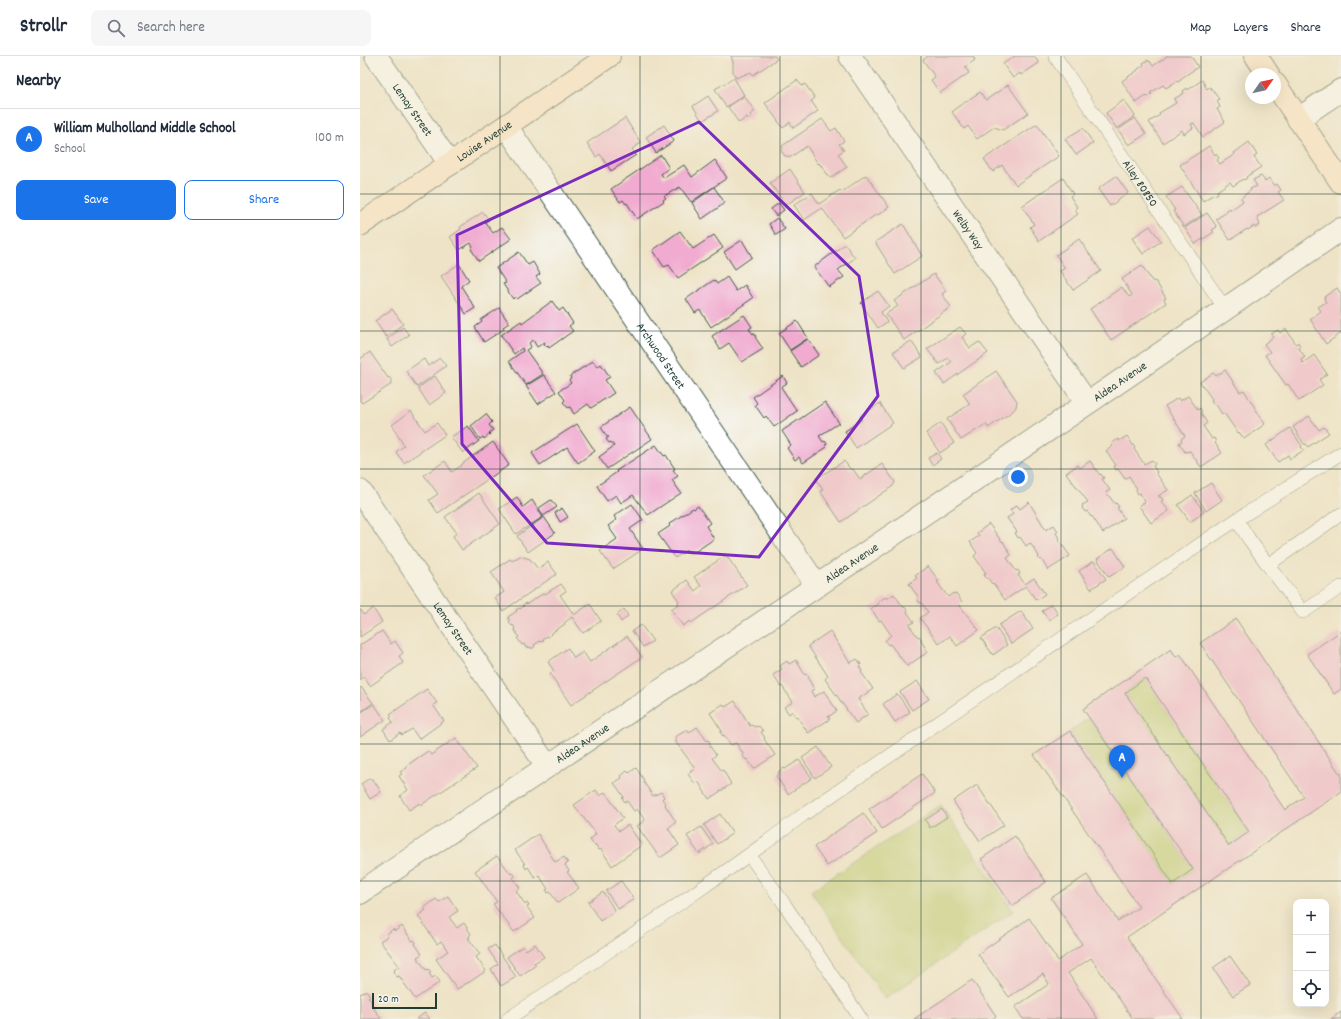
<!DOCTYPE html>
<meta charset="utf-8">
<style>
body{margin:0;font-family:Dekko,sans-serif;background:#f6f6f7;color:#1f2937}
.controls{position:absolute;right:12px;bottom:12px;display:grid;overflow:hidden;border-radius:8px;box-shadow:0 4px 16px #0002}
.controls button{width:36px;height:36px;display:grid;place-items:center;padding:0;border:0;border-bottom:1px solid #e0e1e3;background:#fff;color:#1f2937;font:20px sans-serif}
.compass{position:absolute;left:885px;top:12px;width:36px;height:36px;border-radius:50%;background:#fff;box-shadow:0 4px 16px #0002;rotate:56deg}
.scale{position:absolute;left:12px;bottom:10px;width:65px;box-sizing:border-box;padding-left:4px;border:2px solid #1f3d34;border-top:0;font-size:11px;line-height:14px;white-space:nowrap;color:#1f3d34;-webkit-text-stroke:3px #f6f6f2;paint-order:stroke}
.you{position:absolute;left:658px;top:421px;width:14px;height:14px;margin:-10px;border:3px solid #fff;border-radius:50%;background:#1a73e8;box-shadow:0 0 0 6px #1a73e833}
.badge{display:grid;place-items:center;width:26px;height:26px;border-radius:50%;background:#1a73e8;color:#fff;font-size:13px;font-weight:700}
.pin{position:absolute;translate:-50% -33px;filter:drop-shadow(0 1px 2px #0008)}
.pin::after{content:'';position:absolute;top:21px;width:14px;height:12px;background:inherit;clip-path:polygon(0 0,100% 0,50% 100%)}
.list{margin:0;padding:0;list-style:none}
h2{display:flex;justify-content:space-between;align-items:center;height:52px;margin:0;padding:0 16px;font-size:17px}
h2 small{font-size:13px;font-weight:400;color:#747a83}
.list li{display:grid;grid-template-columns:26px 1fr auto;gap:12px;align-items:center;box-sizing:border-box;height:60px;padding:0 16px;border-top:1px solid #e0e1e3}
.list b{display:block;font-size:15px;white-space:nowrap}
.list p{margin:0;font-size:13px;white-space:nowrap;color:#747a83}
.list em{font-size:13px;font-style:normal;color:#747a83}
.actions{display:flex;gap:8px;padding:12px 16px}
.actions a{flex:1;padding:9px 0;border:1px solid #1a73e8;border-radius:8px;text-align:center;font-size:14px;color:#1a73e8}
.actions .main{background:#1a73e8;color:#fff}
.icon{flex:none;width:22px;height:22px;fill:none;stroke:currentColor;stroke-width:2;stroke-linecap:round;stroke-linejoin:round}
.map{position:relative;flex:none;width:981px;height:963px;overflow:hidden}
header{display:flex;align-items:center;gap:24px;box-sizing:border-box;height:56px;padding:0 20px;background:#fff;border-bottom:1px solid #e0e1e3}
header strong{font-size:19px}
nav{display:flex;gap:22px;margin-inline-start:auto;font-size:14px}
.search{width:280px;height:36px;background:#f6f6f7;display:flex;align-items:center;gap:10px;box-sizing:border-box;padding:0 14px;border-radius:8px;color:#747a83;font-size:15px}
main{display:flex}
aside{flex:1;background:#fff}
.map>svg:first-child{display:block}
</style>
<header>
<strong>Strollr</strong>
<div class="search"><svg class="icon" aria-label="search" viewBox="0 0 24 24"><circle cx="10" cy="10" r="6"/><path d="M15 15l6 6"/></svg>Search here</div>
<nav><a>Map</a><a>Layers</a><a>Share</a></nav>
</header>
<main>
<aside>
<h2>Nearby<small></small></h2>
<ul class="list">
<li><span class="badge">A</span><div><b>William Mulholland Middle School</b><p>School</p></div><em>100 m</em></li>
</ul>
<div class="actions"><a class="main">Save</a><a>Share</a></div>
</aside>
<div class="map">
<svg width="981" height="963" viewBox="0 0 981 963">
<rect width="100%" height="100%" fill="#f6f6f2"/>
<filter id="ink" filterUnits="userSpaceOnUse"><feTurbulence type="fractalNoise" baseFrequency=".025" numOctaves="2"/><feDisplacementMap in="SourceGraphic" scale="8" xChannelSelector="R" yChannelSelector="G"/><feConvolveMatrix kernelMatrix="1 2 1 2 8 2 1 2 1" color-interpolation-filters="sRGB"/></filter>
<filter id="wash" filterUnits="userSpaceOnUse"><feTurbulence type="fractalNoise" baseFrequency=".012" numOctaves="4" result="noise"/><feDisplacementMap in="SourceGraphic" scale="16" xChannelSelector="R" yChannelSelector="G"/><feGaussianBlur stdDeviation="0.9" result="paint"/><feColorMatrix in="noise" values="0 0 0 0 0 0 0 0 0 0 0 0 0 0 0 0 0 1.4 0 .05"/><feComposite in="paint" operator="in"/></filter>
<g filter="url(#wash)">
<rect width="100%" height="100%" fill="#eee3c6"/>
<path fill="#b8ca6d" stroke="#6c8450" d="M785,622L889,776L869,790L765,637Z
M729,662L833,813L813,828L710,675Z
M581,749L653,855L525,943L451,835Z"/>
<g id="blocks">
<path fill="#f1abd0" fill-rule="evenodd" d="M371,0H415L417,3L393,19L391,16L376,22L373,16V6Z
M568,0H613L615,4L605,11L609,17L580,37L571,24L575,21L563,4Z
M655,0H674L679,7L661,19L660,17L653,22L643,8Z
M806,0H831L838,11L820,23L821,24L818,26L817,25L806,32L803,29L790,37L792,38L787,41L786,40L776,47L762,25L778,14V13L784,9L783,7L788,4L789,6L790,5L793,10L806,1Z
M374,22L384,39L366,51L355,33Z
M437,24L442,30L445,28L455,42L451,45L458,55L433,72L430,66L423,72L405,47Z
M842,24L847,33L850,31L859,43L857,45L860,51L857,53L865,66L843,81L834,67L831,68L833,72L824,78L822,74L803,87L789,66L800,59L799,57L816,47L814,43L824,37L823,35L827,32L828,34Z
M648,29L668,57L643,74L634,71L617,83L608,70L604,73L592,56L596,53V52L620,36L626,44Z
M348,40L358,55L342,65L333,50Z
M384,40L395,55L390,59L392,61L388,63L387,61L379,67L368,51Z
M764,44L775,60L757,73L746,57Z
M265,62L281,87L272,93L276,99L251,115L240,98L236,101L227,87Z
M775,62L786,78L769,89L758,74Z
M462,63L471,75L476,72L484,85L479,88L484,94L478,98L487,111L470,122L461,109V110L459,107L458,108L447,90L429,102L428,100H425L421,95L423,92L422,90Z
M677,68L699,100L656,129L642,109L633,116L624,103Z
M304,69L314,85L296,97L286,81Z
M723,72L733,87L716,99L705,83Z
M889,86L897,99L894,101L901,111L886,121L887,122L884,124L883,123L873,130L870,126L857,135L858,137L855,139L854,138L843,145L820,109L849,90L855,99L856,98L859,102L857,104L860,108L875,98L874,97Z
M301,99L309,112L301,118L304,122L324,109L332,121L355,104L367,122L331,146L320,131L304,140L306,142L303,144L304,145L277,163L267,147L266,148L263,144L260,146L251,133Z
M430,113L445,136L426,149L410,127Z
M506,119L529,151L518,159L517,158L483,181L462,152L444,164L434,149L452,137L459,148L480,134L482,136Z
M756,120L768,137L750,150L738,133Z
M901,120L905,125L909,122L914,130L917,128L921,134L918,136L924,144L897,161L900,169L895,172L894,170L888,174L887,173L870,184L856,163L867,156L866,155L870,152L871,154L883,145L881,142L891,134L890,133L897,130L893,124Z
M703,122L713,138L710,140L717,151L715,153L718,158L679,185L670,171L674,168L662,150Z
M354,131L365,147L342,163L332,147Z
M822,131L842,159L824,171L813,155L815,154L806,141Z
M419,147L424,154L416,160L411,153Z
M123,156L129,164L125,166L133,177L142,171L151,183L119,205L111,193L113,191L111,187L99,194L90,181L101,173L100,171Z
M847,157L857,171L852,174L854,176L835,188L825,172Z
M417,162L425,173L416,179L409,168Z
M543,168L562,200L535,218L515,186Z
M790,170L801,185L783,198L772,182Z
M320,175L333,193L354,179L363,192L318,222L309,209L304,211L293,194Z
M719,183L741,215L713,234L700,215L705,212L696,199Z
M382,184L392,201L375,213L364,196Z
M485,188L495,202L478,214L484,221L469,231L454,211Z
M159,196L168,209L173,206L180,218L176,221L181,227L157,243L155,241L153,243L143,228L146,227L136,212Z
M99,208L109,224L101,230L115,252L106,258L81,220Z
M782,210L792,225L796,226L806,242L804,243L806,247L751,284L730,253L762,231L769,241L772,239L762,223Z
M574,218L586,235L582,238L591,251L544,284L526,258L538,250L534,245Z
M367,221L376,235L385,229L393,242L351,271L340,254L335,257L326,243L354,224L357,228Z
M977,232L981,238V277L966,288L950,263L961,255L958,251L966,246L964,243L965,242L964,241Z
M518,235L529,250L521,256L527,266L518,272L501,247Z
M192,245L199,255L203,252L213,267L209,270L213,275L189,292L188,290L187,291L184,288L185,286L177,291L173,284L169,287L171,291L166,294L183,318L166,329L149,305L163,295L162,292L154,298L141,279L161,265L162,267Z
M139,252L149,267L143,271L144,273L124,286L115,271L122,266L121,264Z
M32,253L43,268L26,281L15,265Z
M384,259L392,271L389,273L393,278L394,277L396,281H395L403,293L382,306L369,287L360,293L352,280Z
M437,265L448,282L430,294L419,277Z
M43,271L49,279L32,291L27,283Z
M600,271L606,278L602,281L610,292L619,286L628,297L584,328L576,317L591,306L588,302L579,308L567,293Z
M926,273L936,288L938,286L940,290L938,291L945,301L941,304L943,307L954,299L967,318L959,324L963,329L939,345L928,328L926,329L905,299L910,296L904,288L913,281L911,278L918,274L920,277Z
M448,283L459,299L441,311L430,295Z
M551,285L562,301L544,312L533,296Z
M10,296L28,322L29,321L32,325L30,326L32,328L2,347L0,345V303Z
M80,302L86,310L57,331L46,315L64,303L68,310Z
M233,305L237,311L241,308L250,321L245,324L254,337L231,352L228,348L214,358L210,351L208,352L203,346L205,344L199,335L211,327L209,324L211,323L210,320Z
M865,314L880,336L884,334L905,368L884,383L879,376L878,377L864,357L862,358L855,347L853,348L851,345L852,343L840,326L853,317L856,320Z
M636,315L657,345L656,351L653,355L628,372L626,368L601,384L587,363L610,348L603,338Z
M184,319L196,336L178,348L166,330Z
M75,320L86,337L69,349L58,332Z
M423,320L427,327L421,331L437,355L414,371L406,360L404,362L395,349L397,347L393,341Z
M828,340L838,354L840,352L842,356L841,357L847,367L843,370L852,383L854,382L856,386L855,387L862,397L841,411L830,395L825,396L819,387L822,385L821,383L825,380L805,350L818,342L820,345Z
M465,346L479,367L459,380L463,386L465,385L467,388L465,389L467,391L443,407L439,401L435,404L427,392L431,389L422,375Z
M520,347L533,367L496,392L485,375L502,364L500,361Z
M270,351L292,383L247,413L239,401L254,390L251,386L249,387L246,383L249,381H247L241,371Z
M51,355L65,375L77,367L85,379L44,407L36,396L44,390L32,369Z
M126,358L132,366L129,369L133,374L129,377L130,378L124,383L123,381L120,383L111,370Z
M949,360L959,374L964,371L969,377L948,391L946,388H944L933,371Z
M581,367L594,387L580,397L566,377Z
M217,368L235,395L218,407L207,391L180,409L172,397Z
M108,370L119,385L103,397L91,381Z
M930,372L942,390L941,391L944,394L930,403L928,399L918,406L906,389Z
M767,380L775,392L774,393L784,408L792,404L795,408L793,410L797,416L796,417L808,434L798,440L799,441H801L803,444L801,445L809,455L791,467L779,450L785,446L780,437L778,438L776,434L777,433L769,420L765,423L758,413L756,414L754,410L756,409L746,395L753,390L751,388L758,383L759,385Z
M133,386L149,409L78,457L69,444L78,438L64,419L85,405L92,416L102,409V408Z
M296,389L304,400L306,399L315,413L313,414L318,420L312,424L321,437L288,459L273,439L261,447L256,439L247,445L237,430L257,416L256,415Z
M577,397L581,403L572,409L568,402Z
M484,405L491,414L493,413L500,423L522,408L535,426L533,430L481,466L460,435L463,434L456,423Z
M730,405L740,419L741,418L744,422L742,423L750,434L746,436L755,448L756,447L759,451L757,452L764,462L743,477L732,460L731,461L727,455L725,456L722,452L723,451L722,449L728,446L706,417L718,409L720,412Z
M851,427L862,444L846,455L835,437Z
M119,437L140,468L102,494L93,480L97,477L85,461Z
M832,439L844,456L830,466L818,449Z
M157,441L163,451L172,444L183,461L156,478L139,453Z
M191,444L197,451L183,460L179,452Z
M669,446L686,474L694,469L698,475L696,477L699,482L698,483L710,500L688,514L681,503L680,504L678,501L679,500L670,487L666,490L660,481L658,482L655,477L657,476L647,462L653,458L650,454L657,449L660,453Z
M272,448L283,464L270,473L283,493L253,513L240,495L257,483L248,470L256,464L254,460Z
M338,450L350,467L346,470L354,483L330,499L327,494L315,502L298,478L310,470L309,468L333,452L334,453Z
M202,452L208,461L200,466L195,457Z
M184,461L195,477L168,496L157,480Z
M629,468L642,486L643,485L645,489L651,499L647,502L656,515L658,514L660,518L658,519L665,528L674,522L685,538L676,544L666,530L645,544L633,527L632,528L628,522L627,523L624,519L626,517L614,500L617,497L610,486L619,480L617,477Z
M753,492L765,511L749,521L737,503Z
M366,499L387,529L331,567L330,565L323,570L311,553L319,548L318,546L319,545L312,535L327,524L335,535L341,530L334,521Z
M160,500L170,503L178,513L188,506L197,518L143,555L135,542L144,536L131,516L150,503L152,505Z
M734,505L746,523L731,533L719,515Z
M568,510L579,525L577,526L588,541L593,537V538L596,537L602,546L600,548L601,549L600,550L619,574L597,590L590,580L579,588L560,562L568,556L561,546L560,547L557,543L559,542L549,528L557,522L555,520Z
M201,528L206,535L200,539L214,559L230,548L241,565L223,577L212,561L204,567L205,568L190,578L191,579L188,581L187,580L183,583L184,584L181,586L180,585L174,589L175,590L172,593L171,591L169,592L168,591L166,592L164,588L162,589L157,582L159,581L154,573L155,572L153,569L152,570L149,566L150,565L148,561L157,555L156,554L159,552L160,553L164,550L163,549L166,547L167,548L184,537L185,538Z
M534,538L544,552L545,551L548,556H547L554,566L549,569L558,581L559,580L562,584L561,585L568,596L547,610L530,588L528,589L525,585L531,579L521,564L519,565L511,552L519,548L518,546L525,541L527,543Z
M692,548L698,558L689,564L682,555Z
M13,552L22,566L0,581V553L4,559Z
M264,553L268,560L261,566L257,559Z
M661,555L673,573L651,588L639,569Z
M876,563L980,718L981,717V736L767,881L823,963H773L731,902L708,917L738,963H663L655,951L689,928L683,918L649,941L618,898L669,862L698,905L722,888L691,842L727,819L758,865L779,851L674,699L710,675L813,828L833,813L723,653L811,593L816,601L820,598L925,754L944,741L840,587ZM785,622L889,776L869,790L765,637Z
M281,569L293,585L283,591L272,575Z
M636,572L647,589L633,599L621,582Z
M22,575L31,588L35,585L43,597L39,600L43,607L10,630L4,621L0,624V589Z
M470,575L490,607L497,603L501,608L499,610L502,615L501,616L513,633L498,643L508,658L496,667L465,623L468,620L448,590Z
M981,575V633L974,638L947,598Z
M267,580L282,601L211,649L190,618L194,615L188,606L208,592L214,602L223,596L230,606Z
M436,604L445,619L447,618L449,621L448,622L454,633L451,635L454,641L464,635L477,655L468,661L470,663L448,677L437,660L436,661L432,655L429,658L424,651L433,646L422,630L421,631L413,619L422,613L420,610L427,605L429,608Z
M557,625L569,643L552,654L540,636Z
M1,631L13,647L0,656V632Z
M67,633L77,647L73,649L84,665L59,683L52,673L42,679L40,677L30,684L23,673L33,666L30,662L32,660L30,658Z
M537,638L550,656L535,666L523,648Z
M375,645L390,670L392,669L394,671L396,670L397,671L399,670L403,675L401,676L405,682L404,683L415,699L394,713L387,703L386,704L382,699H384L376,687L371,689L364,679L363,680L360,676L362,675L350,657L363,648L365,651Z
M14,648L25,664L0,681V657Z
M337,671L347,685L348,684L351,688L349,689L356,699L352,702L362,715L363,714L371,728L349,743L338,725L335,728L328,718L331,716L330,715L335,712L315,685L317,684L315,681L327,674L329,677Z
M96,682L117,712L61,749L60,747L49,754L40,740L48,734L39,720L42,718L40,716L47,712L46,710L68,695L71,699Z
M458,691L471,711L455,722L442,702Z
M439,704L452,722L428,738L416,720L419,718L418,716L424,712L425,713Z
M276,712L284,724L283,725L293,740L301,736L304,741L302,743L306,748L305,749L316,766L308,772L319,789L300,802L277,770L285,764L277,753L274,755L267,745L265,746L262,742L264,741L254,727L262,722L261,720L267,715L269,717Z
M562,718L575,737L522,773L509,753Z
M10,722L11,724L13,723L21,736L10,743L1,728Z
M617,729L644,769L620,785L593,745Z
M236,734L240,740L245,736L263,762L254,769L259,775L268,769L282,789L252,810L241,793L239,794L235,788L234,789L230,784L236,778L214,749Z
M582,753L587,761L570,772L565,764Z
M503,757L517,777L467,810L454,791Z
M360,758L373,777L357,788L344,769Z
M341,771L353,788L339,798L327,780Z
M178,778L195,806L204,801L208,807L205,809L209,815L207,816L219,832L198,847L190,836L188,837L186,834L188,833L179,819L175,822L168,811L166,813L164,809L165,808L155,794Z
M655,780L686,826L652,850L621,803Z
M137,800L151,818L153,817L155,820L153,822L160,832L156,835L165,848L167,847L169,850L167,851L175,862L154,876L133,848L137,846L115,815Z
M261,825L274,843L258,853L246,835Z
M243,836L255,855L240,865L228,846Z
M88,840L98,855L89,861L97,872L104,867L111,878L109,880L110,882H108L120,898L116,901L126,915L108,927H107L97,933L76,903L88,895L81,885L77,888L58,860L66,854L64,852L76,843L79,846Z
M42,870L52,885L54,884L56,887L55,888L62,898L57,901L66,914L68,913L71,916L69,917L72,922L76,920L80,926L55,943L39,920L37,921L33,916L35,915L34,914L39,910L20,885L28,880L27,878L33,873L35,875Z
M175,888L184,901L174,907L176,909L160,920L147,901L163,890L166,894Z
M135,889L156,921L141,930L131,913L138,908L128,893Z
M870,900L890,929L873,940L853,912Z
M612,924L636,960L632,963H554Z
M7,935L10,940L8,941L12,947L11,948L21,963H0V938Z
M981,956V963H971Z
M65,957L70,963H56Z"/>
</g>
</g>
<g filter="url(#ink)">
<use href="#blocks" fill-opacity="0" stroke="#3e564a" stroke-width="1"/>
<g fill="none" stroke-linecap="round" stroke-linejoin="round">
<g stroke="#3e564a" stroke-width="14">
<g id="service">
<path id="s1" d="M695,0L866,254"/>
<path d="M981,458L908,509L943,556L981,531"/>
<path d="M877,464L889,483L908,509"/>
<path d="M390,800L425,849L501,963"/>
<path d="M148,963C247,896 348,831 443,759L864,472L981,397"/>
</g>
</g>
<g stroke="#3e564a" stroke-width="24">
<g id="minor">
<path id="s2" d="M16,0L90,108"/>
<path id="s3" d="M490,0L727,347"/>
<path d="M938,63L981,34"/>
<path id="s4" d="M146,70L457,530"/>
<path id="s5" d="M0,435L187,710"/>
<path id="s6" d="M0,837C327,615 657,399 981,173"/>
</g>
</g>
<g stroke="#3e564a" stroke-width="24">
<g id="secondary">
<path d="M896,0L908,18"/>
<path d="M915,28L981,126"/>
<path id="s7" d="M0,169L249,0"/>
</g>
</g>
<use href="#service" stroke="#fff" stroke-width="13"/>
<use href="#minor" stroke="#fff" stroke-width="22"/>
<use href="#secondary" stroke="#ffe4c6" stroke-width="22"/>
</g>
</g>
<path d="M0 0H981V963H0ZM339,66L499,220L518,340L399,501L187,487L102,388L97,179Z" fill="#eee3c6" fill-opacity=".55" fill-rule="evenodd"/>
<path fill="none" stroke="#7b2cbf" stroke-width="3" stroke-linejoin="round" d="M339,66L499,220L518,340L399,501L187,487L102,388L97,179Z"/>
<path fill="none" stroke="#1f3d34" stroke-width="1" stroke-opacity="0.55" d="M140,0V963M280,0V963M420,0V963M561,0V963M701,0V963M841,0V963M0,138H981M0,275H981M0,413H981M0,550H981M0,688H981M0,825H981"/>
<g text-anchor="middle" stroke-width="4" stroke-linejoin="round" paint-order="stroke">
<g font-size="12" fill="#1f3d34" stroke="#f6f6f2">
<text dy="4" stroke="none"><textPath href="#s2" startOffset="65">Lemay Street</textPath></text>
<text dy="4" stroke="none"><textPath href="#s7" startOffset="150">Louise Avenue</textPath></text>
<text dy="4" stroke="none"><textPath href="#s1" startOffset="153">Alley 80850</textPath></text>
<text dy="4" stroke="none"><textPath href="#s3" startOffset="210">Welby Way</textPath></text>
<text dy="4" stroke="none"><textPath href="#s4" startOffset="277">Archwood Street</textPath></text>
<text dy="4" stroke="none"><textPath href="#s6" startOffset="916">Aldea Avenue</textPath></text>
<text dy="4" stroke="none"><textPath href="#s6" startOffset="592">Aldea Avenue</textPath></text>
<text dy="4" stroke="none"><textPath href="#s5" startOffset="166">Lemay Street</textPath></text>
<text dy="4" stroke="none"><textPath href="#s6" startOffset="268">Aldea Avenue</textPath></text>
</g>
</g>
</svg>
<div class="controls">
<button>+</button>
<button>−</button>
<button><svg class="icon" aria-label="locate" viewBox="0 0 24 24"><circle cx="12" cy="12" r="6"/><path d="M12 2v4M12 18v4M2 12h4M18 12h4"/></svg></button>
</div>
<svg class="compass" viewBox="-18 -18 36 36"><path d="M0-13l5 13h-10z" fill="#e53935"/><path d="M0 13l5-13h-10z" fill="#747a83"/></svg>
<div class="scale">20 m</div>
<div class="you"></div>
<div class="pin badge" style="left:762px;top:722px">A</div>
</div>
</main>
